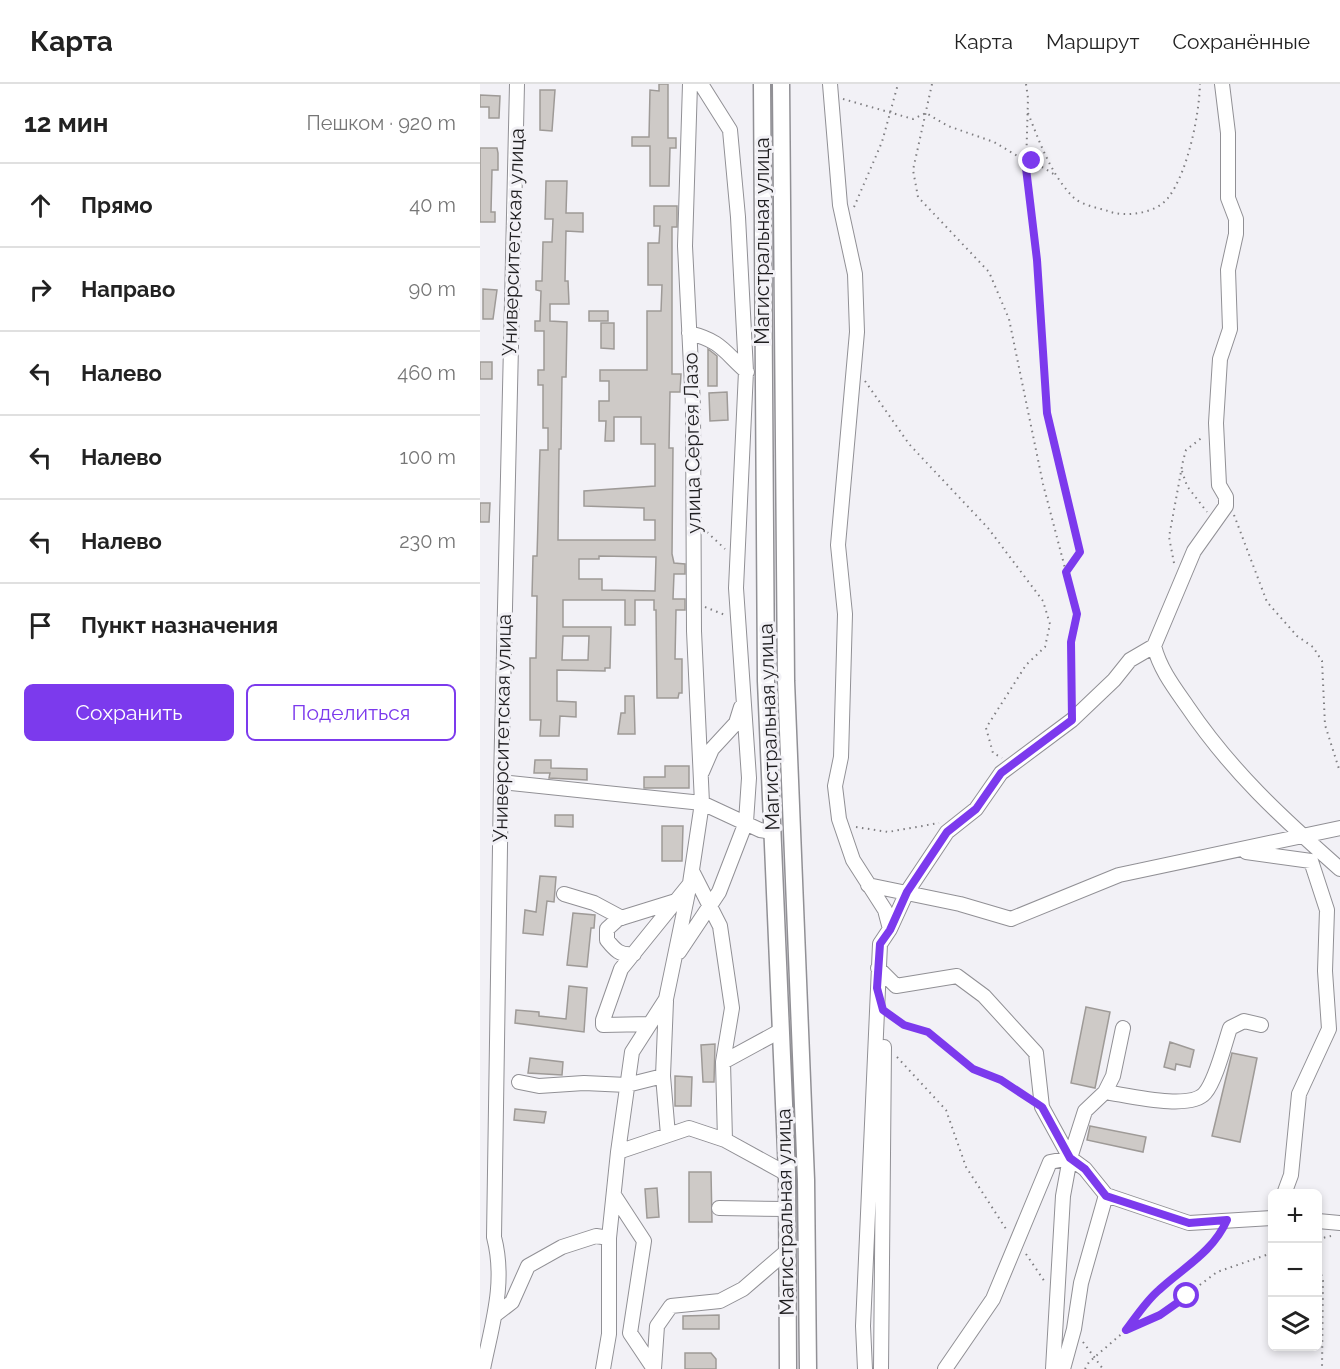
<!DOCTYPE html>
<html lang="ru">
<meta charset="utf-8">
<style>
body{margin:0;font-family:Raleway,sans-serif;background:#f6f6f6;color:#222}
.controls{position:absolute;right:18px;bottom:18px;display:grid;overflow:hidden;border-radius:9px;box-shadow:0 3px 9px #0003}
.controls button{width:54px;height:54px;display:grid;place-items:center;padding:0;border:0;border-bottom:2px solid #e0e0e0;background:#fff;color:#222;font:30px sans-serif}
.stop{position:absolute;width:18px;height:18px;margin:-14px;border:4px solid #7c3aed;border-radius:50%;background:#fff}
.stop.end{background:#7c3aed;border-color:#fff;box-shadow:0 2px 6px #0008}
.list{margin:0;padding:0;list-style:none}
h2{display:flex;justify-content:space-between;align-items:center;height:78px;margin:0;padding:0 24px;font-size:26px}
h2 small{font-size:20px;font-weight:400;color:#767676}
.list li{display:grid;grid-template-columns:39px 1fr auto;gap:18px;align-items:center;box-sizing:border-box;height:84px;padding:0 24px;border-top:2px solid #e0e0e0}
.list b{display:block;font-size:22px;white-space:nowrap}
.list em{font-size:20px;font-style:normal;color:#767676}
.actions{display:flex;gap:12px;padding:18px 24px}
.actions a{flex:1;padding:14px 0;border:2px solid #7c3aed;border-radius:9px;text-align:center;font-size:21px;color:#7c3aed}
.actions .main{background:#7c3aed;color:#fff}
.icon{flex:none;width:33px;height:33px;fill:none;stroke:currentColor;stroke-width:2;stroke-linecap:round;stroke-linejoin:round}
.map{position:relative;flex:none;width:860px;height:1285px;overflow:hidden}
header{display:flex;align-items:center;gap:36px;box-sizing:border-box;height:84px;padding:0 30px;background:#fff;border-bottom:2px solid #e0e0e0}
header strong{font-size:28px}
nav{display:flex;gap:33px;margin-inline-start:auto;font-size:21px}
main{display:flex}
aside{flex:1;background:#fff}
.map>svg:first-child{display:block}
</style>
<header>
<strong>Карта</strong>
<nav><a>Карта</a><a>Маршрут</a><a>Сохранённые</a></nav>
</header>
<main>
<aside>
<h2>12 мин<small>Пешком · 920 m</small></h2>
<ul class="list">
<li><svg class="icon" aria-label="ahead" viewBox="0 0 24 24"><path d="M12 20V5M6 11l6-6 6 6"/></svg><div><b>Прямо</b></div><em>40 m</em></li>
<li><svg class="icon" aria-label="right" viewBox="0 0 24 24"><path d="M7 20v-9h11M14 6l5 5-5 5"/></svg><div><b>Направо</b></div><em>90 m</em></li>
<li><svg class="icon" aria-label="left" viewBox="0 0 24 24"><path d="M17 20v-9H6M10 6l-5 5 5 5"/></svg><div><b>Налево</b></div><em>460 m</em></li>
<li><svg class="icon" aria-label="left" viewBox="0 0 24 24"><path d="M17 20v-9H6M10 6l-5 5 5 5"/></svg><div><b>Налево</b></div><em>100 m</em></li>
<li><svg class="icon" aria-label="left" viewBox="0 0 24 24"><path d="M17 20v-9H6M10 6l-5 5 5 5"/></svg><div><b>Налево</b></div><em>230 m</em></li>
<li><svg class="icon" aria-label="arrive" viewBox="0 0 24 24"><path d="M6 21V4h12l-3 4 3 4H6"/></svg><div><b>Пункт назначения</b></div></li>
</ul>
<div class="actions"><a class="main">Сохранить</a><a>Поделиться</a></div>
</aside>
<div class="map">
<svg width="860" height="1285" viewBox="0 0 860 1285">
<rect width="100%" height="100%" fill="#f2f1f6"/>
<path fill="#cecac7" stroke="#9e9a97" stroke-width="1.5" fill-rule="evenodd" d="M179,0H188V54H196V64H190L189,102H170V62H152V53H169L170,6L179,7Z
M60,6H75L72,47L60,46Z
M0,11L20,12L19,34H9V23H0Z
M0,64H17L18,69V86H12L11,128H15V138H0Z
M66,97H87L86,129H103V148L86,147L85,197H88L89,220H70V237L87,238L86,293H82L81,365H79L78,456H175V436H164V424L104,422V407L175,402V360H161V333H134V357H125L126,337H119V317H129V297H120V286H167V227H181L182,201H168V159H179L180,142H174V122H197V143H192V290H201L200,308H190L189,364H193L192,470L194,479L205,480V490H194L193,515H205V526H196L195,575H202V609H199L198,614H177L176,526H174V516H155V541H145V516H83V543H131L130,584H125V587L77,586V617L96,618V633L80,632L79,652H60L61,636H50V574H56L57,512H52L53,472H57L60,366H68V344H63V301H58V286H64V247H55V237H60L61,207L56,206V197H62L63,158H72L73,135H65ZM119,472L176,473L175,507L122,506V495H99V475H119ZM83,552H109L108,576H82Z
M3,205L17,206L13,235H3Z
M109,227H128V237H109Z
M121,239H134V265L121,264Z
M228,265L237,272V302H228Z
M0,278H12V295H0Z
M247,308L248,336L230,337L229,309Z
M0,419H10L9,438H0Z
M145,612H154L155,650H138L141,629H145Z
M55,676H71V684L107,685V696L69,694L70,689H54Z
M185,682H209V704H164V693H185Z
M75,731H93V743L75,742Z
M182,742H203L202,777H182Z
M60,792L76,793L74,818L67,817L63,851L43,849L45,826L56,828Z
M93,829L115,831L114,844H111L107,883L87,881Z
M89,902L107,904L104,948L35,939L36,926L59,928V932L86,935Z
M606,923L630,928L615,1004L591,999Z
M690,958L714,966L710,983L696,980L695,986L684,983Z
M235,960L234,998H223L221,961Z
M752,969L777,974L760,1058L732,1052Z
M50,974L83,978L82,991L48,989Z
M195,992L212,993L211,1022H195Z
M35,1025L66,1028L64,1039L34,1036Z
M610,1042L666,1053L663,1068L607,1056Z
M209,1088H231L232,1138H209Z
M177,1104L179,1133L167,1134L165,1105Z
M239,1231V1245H203V1232Z
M205,1269H231L236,1275V1285H205Z"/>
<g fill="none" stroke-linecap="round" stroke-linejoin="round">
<g stroke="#919095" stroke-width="16">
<path id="minor" d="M350,0L360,121L375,190L377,248L358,461L365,530L361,673L355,702L359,735L373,776L405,826L410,845
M209,249C242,257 244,268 267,288
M674,562C680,585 693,602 707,622C751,687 801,733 860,785
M222,688L232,665L256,639L261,623
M21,698L222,719L280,746L292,748
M766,768L831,777L847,826L845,887L849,945L819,1010L811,1091L804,1110
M212,787L240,842L252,924L243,978
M388,801L480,820L531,835L639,791L860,744
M84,810L114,819L142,834
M199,868L239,808L266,738L269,694L256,504L266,287L258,133L250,46L221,0
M154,870C140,872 135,866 127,856V845L138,835L196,817
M398,884L416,902L477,892L504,912L556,969L562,1023L590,1074L605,1085L626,1111L709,1139L792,1134
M186,917L183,992L188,1051
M170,940L123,941V936L141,885L209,801
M300,947L243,978L245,1056L307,1090
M39,998L59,1002L104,999L147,1001L183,992
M625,1008C647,1011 710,1027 725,1009C736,996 744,962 750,944L764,937L781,941
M138,1068L152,968L186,915L210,799L222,719L214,547L213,322L205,162L210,0
M134,1111L164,1157L150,1249L174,1285
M239,1124L307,1125
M838,1137L860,1139
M15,1231L32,1218L48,1182L82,1163L116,1152L129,1154
M3,1285C12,1240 26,1199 14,1153L21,698L37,0
M123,1285L129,1250V1154L138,1068L209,1044L245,1056
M174,1285L177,1242L191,1222L240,1217L263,1205L307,1167
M385,1285L383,1242L400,860L410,845L427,808L467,748L496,725L521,689L592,636L634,596L650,576L674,562L714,467L746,422V413L739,401L736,339L740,275L750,245L748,186L756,150V135L748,114V49L742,0
M401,1285L404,963
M465,1285L513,1215L570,1078L590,1074L605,1027L625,1008L633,992L643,944
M573,1285L583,1112L590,1074
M583,1285L594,1245L601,1199L626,1111"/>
</g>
<g stroke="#919095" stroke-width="19">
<path id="major" d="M282,0L286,597L307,1090L308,1285
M301,0L306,597L326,1096L328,1285"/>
</g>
<path stroke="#7f7e81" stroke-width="2" stroke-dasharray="1.5 4.5" stroke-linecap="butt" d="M452,0L433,86L438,113L509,188L529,235L563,400L597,530L591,558L592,618
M546,0L548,14L546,84L557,176L567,329L600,467L586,488
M363,15L433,35L446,29L468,42L514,58L546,77H552L577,92
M548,29C560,59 571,91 594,114C602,121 618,124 628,127C645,134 677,129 688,114C708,88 719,32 720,0
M374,123L402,58L418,0
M385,297L429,360L508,444L563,517L570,540L565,563L546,581L506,644L513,669L522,674
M702,387L707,402L727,428
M754,431L787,518L817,552L833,563L842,577L845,641L860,688
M227,448L245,465
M694,479L689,453L703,377L706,366L724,352
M225,523L245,531
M376,743L408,748L459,739
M410,931L425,941L448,948L493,985L521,996L550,1015
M417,973L466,1026L486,1083L528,1148
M838,1155L851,1152
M546,1170L565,1198
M838,1179L843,1197L842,1285
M647,1244L677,1207L722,1171L740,1150
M603,1258L623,1285
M605,1285L609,1278L646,1246L680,1231L737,1188L792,1169"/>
<use href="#minor" stroke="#fff" stroke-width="14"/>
<use href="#major" stroke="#fff" stroke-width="16"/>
</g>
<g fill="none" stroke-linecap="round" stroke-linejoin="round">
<path stroke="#7c3aed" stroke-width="8" d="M552,77H546V84L557,176L567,329L600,468L586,488L597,530L591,558L592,636L521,689L496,725L467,748L427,808L410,846L400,860L397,904L403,926L424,941L448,948L493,985L521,996L562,1023L590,1074L605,1085L626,1112L709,1139L747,1136C733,1168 704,1183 679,1206C666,1217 656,1233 646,1246L680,1231L707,1212"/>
</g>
<g text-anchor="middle" stroke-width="6" stroke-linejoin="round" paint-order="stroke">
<g font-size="20" fill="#201f21" stroke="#f2f1f6">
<text transform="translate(282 157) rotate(-90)" y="7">Магистральная улица</text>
<text transform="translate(33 158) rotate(-88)" y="7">Университетская улица</text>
<text transform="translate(212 359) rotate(-91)" y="7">улица Сергея Лазо</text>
<text transform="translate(289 643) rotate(-92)" y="7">Магистральная улица</text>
<text transform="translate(22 644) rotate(-89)" y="7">Университетская улица</text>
<text transform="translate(305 1128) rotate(-91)" y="7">Магистральная улица</text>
</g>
</g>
</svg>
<div class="controls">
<button>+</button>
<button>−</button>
<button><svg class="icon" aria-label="layers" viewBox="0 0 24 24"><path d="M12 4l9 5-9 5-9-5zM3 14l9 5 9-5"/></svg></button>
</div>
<div class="stop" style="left:707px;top:1212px"></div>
<div class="stop end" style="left:552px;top:77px"></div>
</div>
</main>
